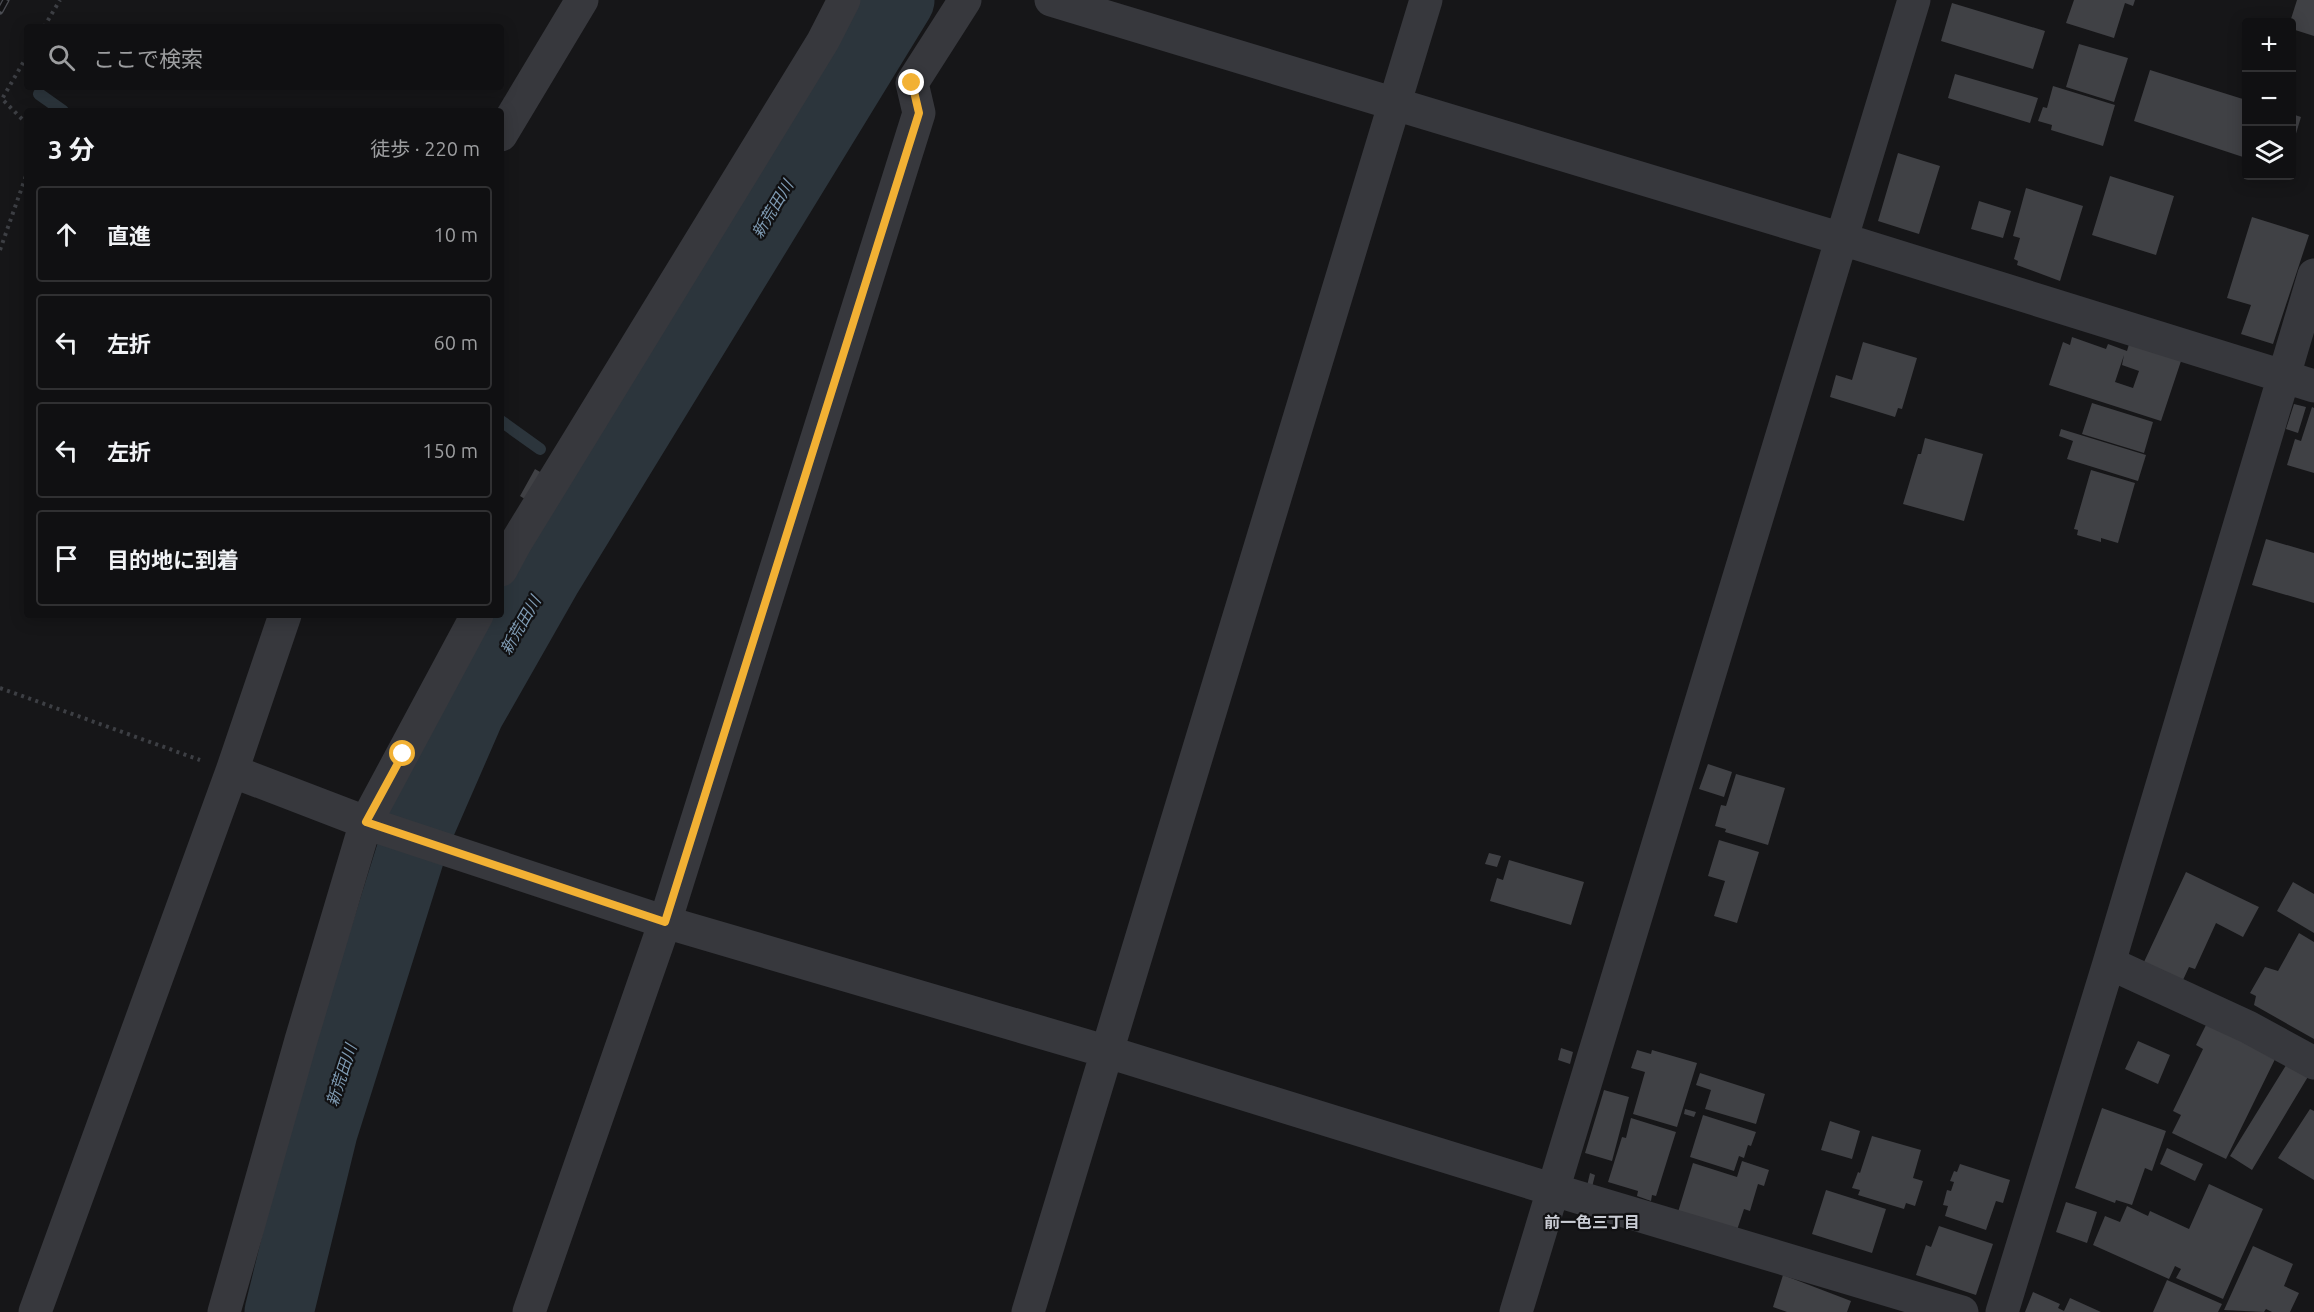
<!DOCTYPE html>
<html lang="ja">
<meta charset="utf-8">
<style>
body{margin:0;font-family:Ubuntu,"Noto Sans JP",sans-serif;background:#1e1e20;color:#f1f3f6}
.controls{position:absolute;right:18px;top:18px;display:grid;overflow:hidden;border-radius:6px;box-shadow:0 3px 15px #0003}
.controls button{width:54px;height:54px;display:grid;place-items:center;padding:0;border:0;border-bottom:2px solid #303032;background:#101012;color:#f1f3f6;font:30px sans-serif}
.stop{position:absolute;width:18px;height:18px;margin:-14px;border:4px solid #f2b134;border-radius:50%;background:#fff}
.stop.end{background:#f2b134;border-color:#fff;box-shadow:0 2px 6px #0008}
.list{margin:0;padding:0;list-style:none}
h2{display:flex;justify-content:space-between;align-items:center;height:78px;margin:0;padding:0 24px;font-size:26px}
h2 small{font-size:20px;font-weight:400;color:#9c9d9f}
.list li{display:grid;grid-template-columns:39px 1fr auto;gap:18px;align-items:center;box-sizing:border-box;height:96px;margin:0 12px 12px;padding:0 12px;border:2px solid #303032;border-radius:6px}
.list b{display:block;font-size:22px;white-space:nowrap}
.list em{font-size:20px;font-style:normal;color:#9c9d9f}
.icon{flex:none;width:33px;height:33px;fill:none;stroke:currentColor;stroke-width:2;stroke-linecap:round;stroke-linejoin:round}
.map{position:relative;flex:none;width:2314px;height:1312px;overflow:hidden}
.search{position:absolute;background:#101012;box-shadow:0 3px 15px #0003;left:24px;top:24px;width:480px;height:66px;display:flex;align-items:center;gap:15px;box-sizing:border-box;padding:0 21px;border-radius:6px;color:#9c9d9f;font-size:22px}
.panel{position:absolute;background:#101012;box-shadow:0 3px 15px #0003;left:24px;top:108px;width:480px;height:510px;border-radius:6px}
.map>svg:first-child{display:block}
</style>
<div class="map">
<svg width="2314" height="1312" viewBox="0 0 2314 1312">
<rect width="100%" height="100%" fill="#161618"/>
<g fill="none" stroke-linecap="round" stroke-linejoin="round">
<path stroke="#2c353c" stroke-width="12" d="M39,94L63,111
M501,421L540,449"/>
<path stroke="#2c353c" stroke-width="69" d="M279,1312L323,1132L416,836L470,712L548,575L900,0"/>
</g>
<path fill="#404145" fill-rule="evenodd" d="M2074,0H2135L2133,6L2125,3L2114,38L2066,23Z
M2297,0H2314V36L2292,29L2290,22Z
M1952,3L2045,31L2033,69L1941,41Z
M2079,44L2128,58L2114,102L2066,87Z
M2150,70L2246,100V158L2134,121Z
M1955,74L2038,98L2030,123L1948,98Z
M2053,86L2115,105L2103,146L2051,130L2052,125L2038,121L2043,107L2047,108Z
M2292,114L2301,117L2292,147Z
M1898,153L1940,166L1919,234L1878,221Z
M2110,176L2174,196L2156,255L2092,235Z
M2026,188L2083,206L2060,281L2017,265L2018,261L2014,259L2020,238L2013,236Z
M1979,201L2011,211L2003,238L1971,229Z
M2252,217L2309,235L2273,344L2241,334L2251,305L2227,298Z
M2072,337L2106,349L2108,344L2127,351L2129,344L2181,361L2161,421L2049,385L2063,342L2070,345ZM2124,355L2122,365L2139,371L2133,388L2115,382Z
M1863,342L1917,358L1902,409L1898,408L1895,417L1830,397L1836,375L1852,380Z
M2092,403L2153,422L2144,453L2082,434Z
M2294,404L2306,407L2298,433L2286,429Z
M2312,407L2314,408V473L2287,465L2295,439L2301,441Z
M2061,429L2146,455L2138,481L2067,459L2073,441L2059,436Z
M1925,438L1983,454L1964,521L1903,504L1918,454H1921Z
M535,469L547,476L531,503L520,496Z
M2091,470L2135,483L2118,543L2101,538V542L2077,535L2078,530L2074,529Z
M2266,539L2314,553V603L2252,585Z
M1708,764L1732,772L1724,797L1699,789Z
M1736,774L1785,788L1768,845L1725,832L1726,829L1715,826L1721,805L1726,806Z
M1719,840L1759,852L1737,923L1714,916L1725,881L1708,876Z
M1489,853L1501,856L1497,867L1485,864Z
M1509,860L1584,882L1571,925L1490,901L1497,878L1503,880Z
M2186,872L2259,907L2243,937L2216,923L2195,969L2189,967L2183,980L2144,962Z
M2293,882L2314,894V933L2277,911Z
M2299,933L2314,942V1039L2254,1005L2256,996L2250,993L2265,967L2278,971Z
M2211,1015L2280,1049L2226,1159L2172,1133L2181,1115L2173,1111L2203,1049L2196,1045Z
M2138,1041L2170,1055L2158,1084L2125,1069Z
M1561,1048L1573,1052L1570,1064L1558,1060Z
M1637,1050L1651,1054L1652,1050L1697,1063L1677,1127L1633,1114L1645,1072L1631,1068Z
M2288,1062L2309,1075L2252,1170L2230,1156Z
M1700,1073L1765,1094L1756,1124L1705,1109L1711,1090L1696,1085Z
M1604,1090L1629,1097L1612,1161L1585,1153Z
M2102,1108L2166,1131L2152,1171L2145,1168L2132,1205L2116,1200L2115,1203L2075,1188Z
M1685,1109L1696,1112L1694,1117L1684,1114Z
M2310,1109L2314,1111V1180L2278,1158Z
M1703,1115L1756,1132L1751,1146L1748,1145L1744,1158L1739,1156L1734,1171L1690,1157Z
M1631,1118L1676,1132L1656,1196L1652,1195L1651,1201L1637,1196L1638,1191L1608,1182L1622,1137L1626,1138Z
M1830,1121L1860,1131L1852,1159L1821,1150Z
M1872,1136L1921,1150L1913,1178L1923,1181L1915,1206L1906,1203L1904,1209L1858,1195L1860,1190L1852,1188L1858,1172L1860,1173Z
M2167,1148L2203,1164L2195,1181L2160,1164Z
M1742,1161L1769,1170L1764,1186L1758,1184L1750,1211L1744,1209L1737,1230L1678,1212L1693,1163L1737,1177Z
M1960,1164L2010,1180L2003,1203L1996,1201L1986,1230L1945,1216L1948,1206L1943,1205L1947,1190L1951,1191L1954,1182L1950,1181L1954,1171L1957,1172Z
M1590,1173L1595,1175L1592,1187L1587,1186Z
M2209,1184L2263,1209L2223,1299L2176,1278L2181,1269L2175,1266L2169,1279L2093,1245L2105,1216L2120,1222L2127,1206L2148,1216L2150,1211L2189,1229Z
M1826,1190L1886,1209L1872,1253L1812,1234Z
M2066,1202L2097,1212L2087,1243L2056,1232Z
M1939,1226L1993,1244L1976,1295L1916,1275L1926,1245L1931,1247Z
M2253,1246L2293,1264L2284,1286L2299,1293L2290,1312H2272L2266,1309L2264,1312L2224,1310Z
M1783,1275L1851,1301L1847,1312H1787L1773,1307Z
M2167,1280L2222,1304L2218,1312H2153Z
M2033,1292L2060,1304L2058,1308L2064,1311L2070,1298L2101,1312H2025Z"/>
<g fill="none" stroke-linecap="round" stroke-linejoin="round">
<path stroke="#3d3f44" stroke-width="4" stroke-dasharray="3 4.5" stroke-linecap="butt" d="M44,27L60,0
M27,56L2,99L27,124
M0,250L27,173
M0,688L200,760"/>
<path stroke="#37383d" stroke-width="33" d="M1051,0L1842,239L2314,386
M501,135L582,0
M501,570L515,544L823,41L844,0
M232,771L378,827L665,922L1108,1052L1554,1190L1962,1312
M2109,963L2248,1027L2314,1063
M35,1312L232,771L285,615
M224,1312L301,1040L366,822L477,615
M529,1312L665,922L919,113L912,83L965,0
M1028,1312L1426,0
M1516,1312L1914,0
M2002,1312L2109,963L2314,275"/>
<g stroke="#4a4c52" stroke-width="7">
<path id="rail" d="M0,11L6,0"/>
</g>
<use href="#rail" stroke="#111113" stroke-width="4.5" stroke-dasharray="14" stroke-linecap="butt"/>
</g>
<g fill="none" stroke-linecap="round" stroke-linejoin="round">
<path stroke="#f2b134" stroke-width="8" d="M403,754L366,822L665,922L919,113L912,83"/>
</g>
<g text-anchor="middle" stroke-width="4.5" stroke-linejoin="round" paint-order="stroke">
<g font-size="16" font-style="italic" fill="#7f9bb3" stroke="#111113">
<text transform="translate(772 209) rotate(-59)" y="6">新荒田川</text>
<text transform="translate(520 625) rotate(-60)" y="6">新荒田川</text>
<text transform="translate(341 1075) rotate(-72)" y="6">新荒田川</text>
</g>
<g font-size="16" font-weight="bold" fill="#c9ccd4" stroke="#111113">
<text x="1592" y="1228">前一色三丁目</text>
</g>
</g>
</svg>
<div class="controls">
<button>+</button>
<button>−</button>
<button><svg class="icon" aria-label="layers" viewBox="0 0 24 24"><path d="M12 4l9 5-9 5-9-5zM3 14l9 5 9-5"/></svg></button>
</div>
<div class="stop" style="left:403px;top:754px"></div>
<div class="stop end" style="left:912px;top:83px"></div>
<div class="search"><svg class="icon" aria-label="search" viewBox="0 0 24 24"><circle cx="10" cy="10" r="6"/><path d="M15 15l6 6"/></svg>ここで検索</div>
<section class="panel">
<h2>3 分<small>徒歩 · 220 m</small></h2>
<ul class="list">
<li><svg class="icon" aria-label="ahead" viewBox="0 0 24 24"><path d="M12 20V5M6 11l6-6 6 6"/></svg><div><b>直進</b></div><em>10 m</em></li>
<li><svg class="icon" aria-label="left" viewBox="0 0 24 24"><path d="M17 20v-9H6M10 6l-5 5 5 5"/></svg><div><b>左折</b></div><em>60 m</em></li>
<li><svg class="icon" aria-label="left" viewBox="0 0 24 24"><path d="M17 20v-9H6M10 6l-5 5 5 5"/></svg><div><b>左折</b></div><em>150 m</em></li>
<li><svg class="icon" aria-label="arrive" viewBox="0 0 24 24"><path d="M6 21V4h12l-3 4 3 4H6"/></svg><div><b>目的地に到着</b></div></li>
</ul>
</section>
</div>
